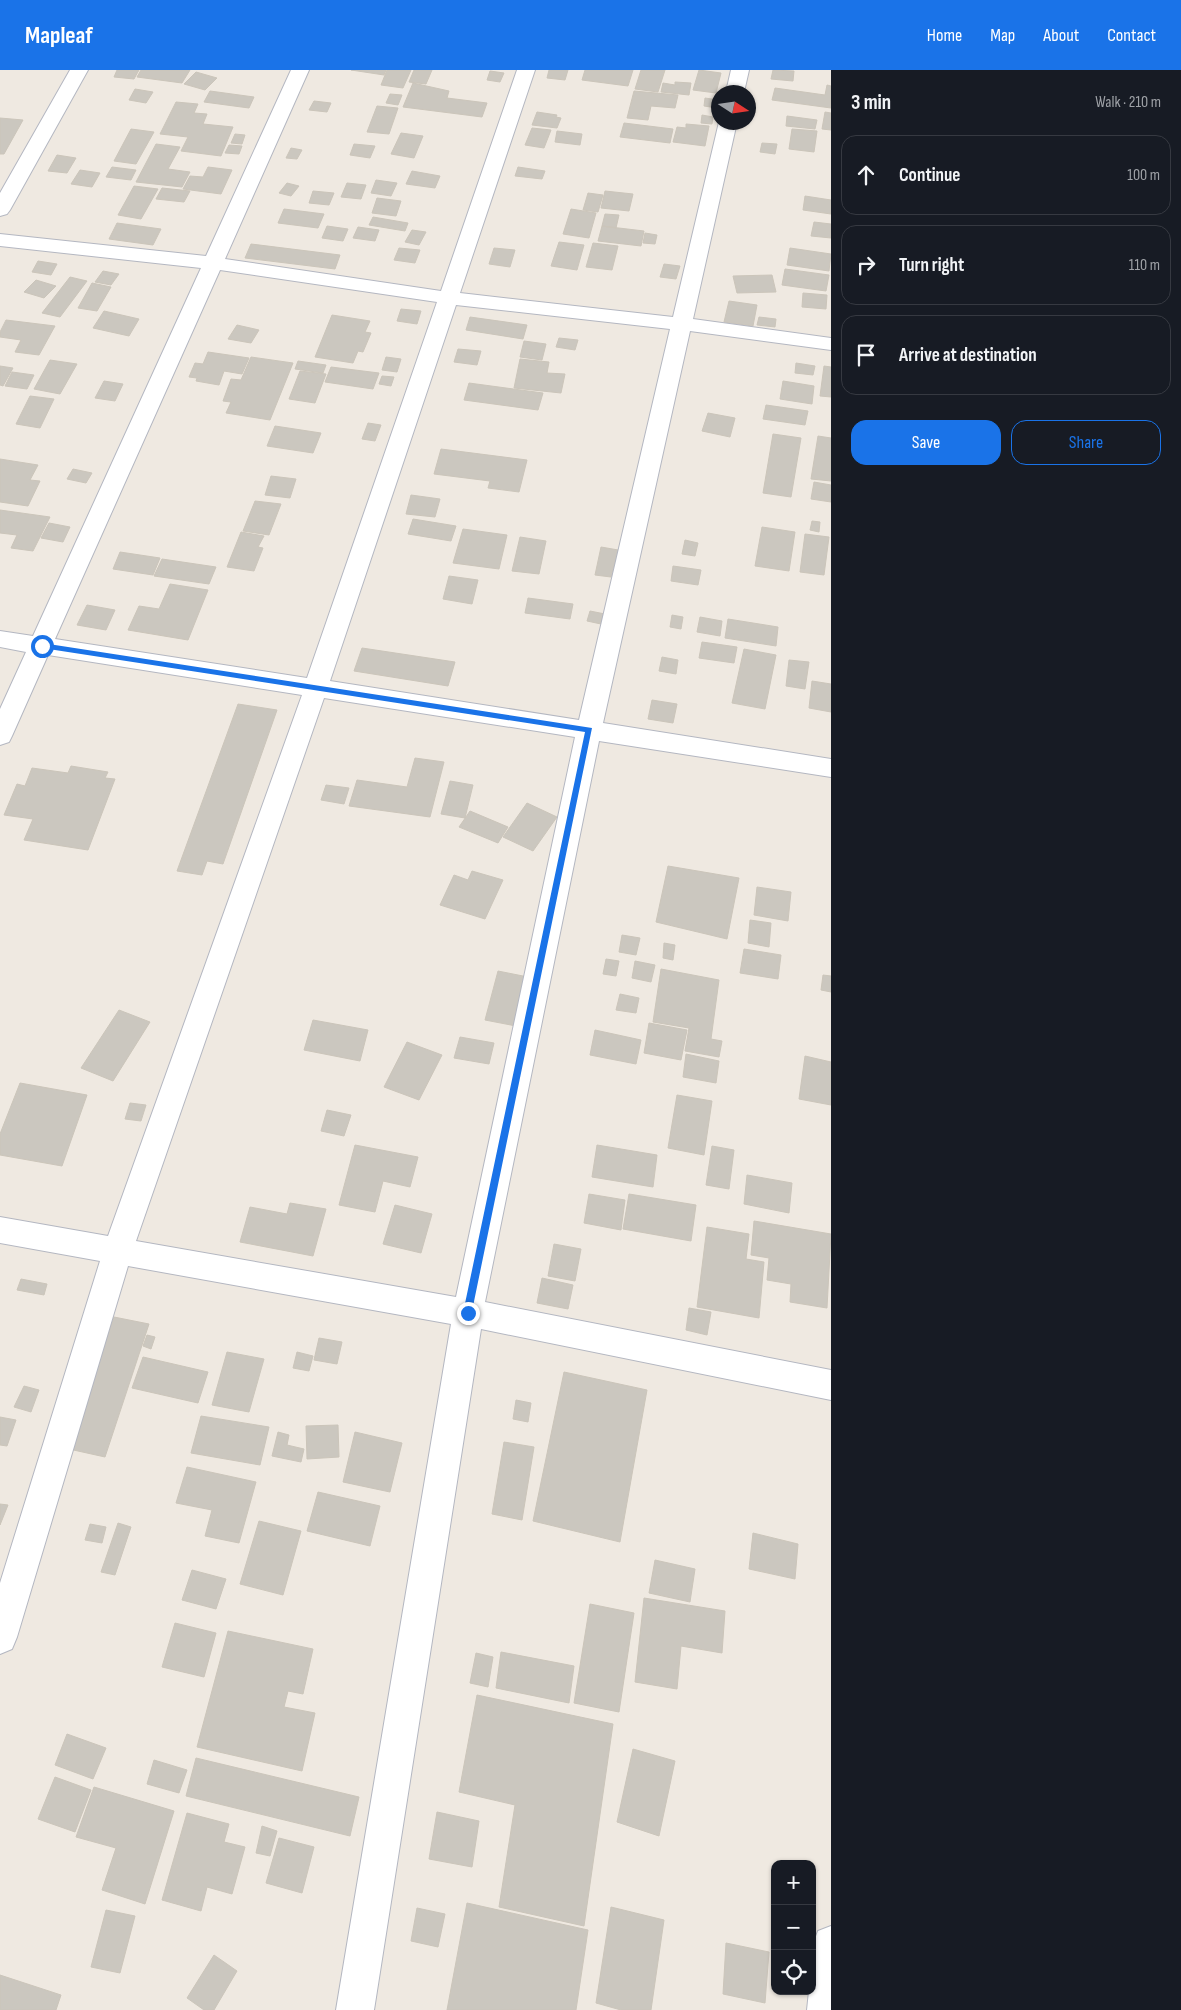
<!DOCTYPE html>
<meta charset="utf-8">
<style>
body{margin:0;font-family:"Sofia Sans Condensed",sans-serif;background:#242831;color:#f1f3f6}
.controls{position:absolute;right:15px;bottom:15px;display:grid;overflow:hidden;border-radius:10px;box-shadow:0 1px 4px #0004}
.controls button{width:45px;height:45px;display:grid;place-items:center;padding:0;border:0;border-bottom:1px solid #363941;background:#171b24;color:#f1f3f6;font:25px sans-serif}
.compass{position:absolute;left:711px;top:15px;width:45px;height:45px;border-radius:50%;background:#171b24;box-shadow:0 1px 4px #0004;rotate:102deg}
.stop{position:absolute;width:15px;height:15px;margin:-11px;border:4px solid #1a73e8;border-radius:50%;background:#fff}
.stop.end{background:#1a73e8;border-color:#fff;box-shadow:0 1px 5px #0008}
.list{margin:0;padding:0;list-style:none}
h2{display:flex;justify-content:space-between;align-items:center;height:65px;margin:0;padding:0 20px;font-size:21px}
h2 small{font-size:16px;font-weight:400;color:#9ea1a6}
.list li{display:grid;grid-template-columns:32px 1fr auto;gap:15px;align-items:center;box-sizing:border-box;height:80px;margin:0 10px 10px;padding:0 10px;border:1px solid #363941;border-radius:15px}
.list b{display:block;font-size:19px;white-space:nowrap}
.list em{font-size:16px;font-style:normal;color:#9ea1a6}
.actions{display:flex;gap:10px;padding:15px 20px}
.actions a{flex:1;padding:11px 0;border:1px solid #1a73e8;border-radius:15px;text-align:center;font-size:18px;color:#1a73e8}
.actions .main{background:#1a73e8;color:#fff}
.icon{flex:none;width:28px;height:28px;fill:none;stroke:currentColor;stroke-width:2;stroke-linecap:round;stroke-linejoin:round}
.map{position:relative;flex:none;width:831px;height:1940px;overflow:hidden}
header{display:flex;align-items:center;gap:30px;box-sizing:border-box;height:70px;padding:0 25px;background:#1a73e8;color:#fff}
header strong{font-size:24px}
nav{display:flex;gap:28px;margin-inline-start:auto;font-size:18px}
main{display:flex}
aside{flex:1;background:#171b24}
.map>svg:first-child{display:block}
</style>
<header>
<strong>Mapleaf</strong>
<nav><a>Home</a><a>Map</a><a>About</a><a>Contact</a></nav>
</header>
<main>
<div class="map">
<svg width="831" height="1940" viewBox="0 0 831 1940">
<rect width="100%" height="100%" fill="#efe9e1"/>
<path fill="#cbc7bf" stroke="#cbc5ba" d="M117,0H139L134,9L114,7Z
M141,0H190L182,13L137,7Z
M351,0H386L384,5Z
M387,0H411L403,18L381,15Z
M414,0H432L426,14L409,12Z
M549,0H568L565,10L547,8Z
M585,0H633L628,16L582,10Z
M641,0H665L658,22L635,19Z
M699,0L721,3L716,23L693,20Z
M773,0L794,1L793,11L771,9Z
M490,1L504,3L500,12L487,10Z
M196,2L217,8L205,20L184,14Z
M675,12L691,13L689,25L661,22L663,13L675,15Z
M413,13L449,21L447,28L487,33L482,47L403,37Z
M827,15L831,16V38L772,30L775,18L825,25Z
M135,19L153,22L146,33L129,30Z
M210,21L254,27L249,38L204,32Z
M634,21L678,25L675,38L651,36L648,50L627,48Z
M390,24L402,25L398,35L386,33Z
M705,28L718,30L717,38L704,36Z
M314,31L331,33L327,42L309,40Z
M176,32L198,34L194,43L207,44L203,54L233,57L221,86L181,81L188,67L160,64Z
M377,36L398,38L389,64L367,62Z
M537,42L557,45L556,47L561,48L557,58L532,55Z
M825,42L831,43V60L822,59Z
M702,45L713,47L712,54L701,53Z
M787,46L817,50L815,59L786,56Z
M0,48L23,50L4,84H0Z
M624,53L673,59L670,73L620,67Z
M686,54L709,56L705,76L673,72L677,57L686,58Z
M532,58L551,60L544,78L525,75Z
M131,59L154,62L136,94L114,91Z
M792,59L817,61L814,82L789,79Z
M557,61L582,64L580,75L555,72Z
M401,63L423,66L414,88L391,84Z
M235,64L245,65L242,74L231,73Z
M762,73L777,74L775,84L760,82Z
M156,74L180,77L168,99L190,102L182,117L136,112Z
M354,74L375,76L370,88L350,85Z
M229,75L242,76L239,84L225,83Z
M291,78L302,80L297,89L286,88Z
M57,85L76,88L67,103L48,101Z
M112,97L136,100L131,110L106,107Z
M208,97L232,100L221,124L183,119L190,106L203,107Z
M518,97L545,101L542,109L515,106Z
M80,100L100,103L92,117L71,114Z
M412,101L440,106L435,118L406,114Z
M376,110L397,113L391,126L371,123Z
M287,113L299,116L291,126L279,123Z
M347,113L366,115L361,129L341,127Z
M134,116L158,119L141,149L118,145Z
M162,118L190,121L184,132L156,129Z
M313,121L334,123L329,135L309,133Z
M605,121L633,124L629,141L601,138Z
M588,123L603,125L598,142L583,140Z
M805,126L831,130V144L803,140Z
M377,128L401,131L396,146L372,143Z
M284,139L324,144L318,158L278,153Z
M571,139L596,143L589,168L563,164Z
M605,144L619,145L616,158L602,156Z
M373,147L408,153L405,161L369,155Z
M814,152L831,154V168L811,166Z
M117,153L161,159L153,175L109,169Z
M327,156L348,159L343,171L322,168Z
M602,156L644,161L641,176L598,171Z
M358,157L379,160L375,171L353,168Z
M412,160L426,162L419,175L405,172Z
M645,163L657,165L655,174L643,173Z
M559,172L584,175L577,200L551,196Z
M593,173L618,176L612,200L586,197Z
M251,174L340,185L335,199L245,188Z
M399,178L420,180L415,193L394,190Z
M494,178L515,180L510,197L489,194Z
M790,178L831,184L829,201L787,195Z
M38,191L57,194L51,205L32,202Z
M664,194L680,196L676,209L660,207Z
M785,199L829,205L826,221L782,215Z
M103,201L119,204L111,215L95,212Z
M772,205L776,222L737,223L733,206Z
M70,207L87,211L60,247L42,243Z
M36,210L56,216L44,228L24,222Z
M92,213L111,217L97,241L78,238Z
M803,223L827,225L826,239L802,237Z
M729,231L757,235L753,256L724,252Z
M401,239L421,241L417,254L397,251Z
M104,241L139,249L129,266L93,258Z
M332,245L370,251L365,262L371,263L363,282L358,281L353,293L315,287Z
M470,247L527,255L523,269L466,260Z
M759,247L776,249L775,257L757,255Z
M6,250L55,256L39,285L15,282L21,270L0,267V262Z
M237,255L259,260L251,273L228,269Z
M559,268L578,270L575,280L556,277Z
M524,271L546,274L542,290L520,287Z
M458,279L481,281L477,295L454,292Z
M208,282L249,288L242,304L224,301L219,315L196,311L197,308L189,307L195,293L203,294Z
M251,287L293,293L270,350L226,343L231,332L223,331L231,309L241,310Z
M386,287L401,289L397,302L382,300Z
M520,289L549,292L547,303L565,304L561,323L514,318Z
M50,290L77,294L60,324L34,319Z
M298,291L326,295L323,303L295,299Z
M796,293L815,296L813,305L795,303Z
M0,296L13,298L3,316L0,315Z
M824,296L831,297V327L820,326Z
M331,297L379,303L373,319L325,312Z
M300,301L326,304L315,333L289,329Z
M12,302L34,305L27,319L5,316Z
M382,306L394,307L391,316L379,314Z
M104,311L123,314L115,331L95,328Z
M783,311L814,316L812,334L780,329Z
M469,313L543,323L538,340L464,330Z
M30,326L54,329L40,358L16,354Z
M766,335L808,341L805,355L763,349Z
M708,343L735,348L730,367L702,361Z
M368,353L381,355L375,371L362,369Z
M275,356L321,363L313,383L267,376Z
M773,364L801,368L791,427L763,423Z
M818,366L831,368V411L811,409Z
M441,379L527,390L519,422L488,418L490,411L434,404Z
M0,389L38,395L30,410L40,411L28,436L0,432Z
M73,399L92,403L86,413L67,409Z
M271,406L296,409L290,428L265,425Z
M814,412L831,415V432L811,429Z
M411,425L440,429L435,447L406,444Z
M255,431L281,434L269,465L243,461Z
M0,440L50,447L33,481L11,478L17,465L0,463Z
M413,449L456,456L451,471L408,464Z
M812,451L820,452L819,462L810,460Z
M49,453L70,457L63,472L41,468Z
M762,457L795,462L789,501L755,496Z
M463,459L507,465L499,499L453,493Z
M241,462L264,466L258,477L263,478L254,501L227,497Z
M805,464L829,467L824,505L800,502Z
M520,467L546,471L539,504L512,501Z
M685,470L698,473L695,486L682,484Z
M601,477L624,481L622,492L615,491L611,507L595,505Z
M120,482L160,488L153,505L113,499Z
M162,489L216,497L209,514L154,506Z
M673,496L701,500L698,515L671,511Z
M449,506L478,510L472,534L443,529Z
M170,514L208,520L188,570L128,560L139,536L159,539Z
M528,528L573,534L570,549L525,543Z
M87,535L115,540L106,560L77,555Z
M590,541L605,544L601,554L587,551Z
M672,545L683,547L681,559L670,557Z
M700,547L722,551L720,566L697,562Z
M728,549L778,557L776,576L725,568Z
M702,572L737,577L734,593L699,588Z
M362,578L455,592L448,616L354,601Z
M744,579L776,585L765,639L732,633Z
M662,587L678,590L676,604L659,601Z
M789,590L809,592L805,619L786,616Z
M812,611L831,614V642L809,638Z
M652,630L677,634L673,653L648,649Z
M238,634L277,640L223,794L207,791L202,805L177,801Z
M415,688L444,692L430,747L349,736L357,710L407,717Z
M71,696L108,702L105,708L115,709L88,780L24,770L33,749L4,745L17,714L25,716L32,698L68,703Z
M450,711L473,715L465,748L441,744Z
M326,715L349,718L344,734L321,730Z
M527,733L557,747L533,781L503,767Z
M470,741L508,757L498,773L459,757Z
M668,796L739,808L727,869L656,852Z
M472,801L503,810L485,849L440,835L454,805L468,810Z
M757,817L791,822L788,851L754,845Z
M750,850L771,853L769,877L748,873Z
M622,865L640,868L636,885L619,882Z
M664,873L675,875L673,890L663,888Z
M744,879L781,885L778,909L740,903Z
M606,889L619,891L616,906L603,904Z
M635,891L655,895L651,912L632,908Z
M661,899L719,910L711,969L722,971L719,987L685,981L689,958L653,952Z
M498,901L528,907L516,956L485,950Z
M823,905L831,906V922L821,920Z
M620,924L639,928L636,943L616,940Z
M119,940L150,952L113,1011L81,998Z
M313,950L368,960L360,991L304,980Z
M649,953L687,960L681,990L644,983Z
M595,960L641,970L636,994L590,985Z
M460,967L494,973L489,994L454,988Z
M407,972L442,985L419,1030L384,1017Z
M686,984L719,991L716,1013L683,1007Z
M805,986L831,992V1035L799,1029Z
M20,1013L87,1025L62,1096L0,1085V1064Z
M677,1025L712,1031L704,1085L668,1078Z
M130,1033L146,1035L141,1051L125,1049Z
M327,1040L351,1045L344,1066L321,1061Z
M355,1075L418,1087L410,1117L383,1111L375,1142L339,1135Z
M597,1075L657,1085L653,1117L592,1107Z
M712,1076L734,1080L729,1119L706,1115Z
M747,1105L792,1113L789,1143L744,1134Z
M589,1124L625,1130L621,1160L584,1153Z
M629,1124L696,1135L691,1171L623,1159Z
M290,1133L326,1139L313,1186L240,1172L250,1137L287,1144Z
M395,1135L432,1144L421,1183L383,1174Z
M754,1151L831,1164L827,1238L790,1232L791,1214L767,1210L769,1188L751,1185Z
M707,1157L749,1164L746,1189L764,1192L759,1248L697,1237Z
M554,1174L581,1179L575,1211L548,1206Z
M542,1208L573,1215L568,1239L537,1233Z
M21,1209L47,1214L44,1225L17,1220Z
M689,1238L711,1242L707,1265L686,1260Z
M114,1247L149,1254L105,1387L69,1379Z
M147,1265L155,1267L151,1279L143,1276Z
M319,1268L342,1272L337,1294L314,1290Z
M227,1282L264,1289L249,1342L212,1335Z
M297,1282L313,1286L309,1301L293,1298Z
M143,1287L208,1302L198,1333L132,1318Z
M564,1302L647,1320L620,1472L533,1451Z
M24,1316L39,1320L31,1342L14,1337Z
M516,1330L531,1333L528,1352L513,1349Z
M201,1346L269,1357L260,1395L191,1383Z
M0,1347L16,1350L7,1376L0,1375Z
M338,1355L339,1387L307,1389L306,1356Z
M278,1362L289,1365L287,1375L304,1379L301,1392L272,1386Z
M355,1362L402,1373L390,1422L343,1412Z
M504,1372L534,1377L522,1450L492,1444Z
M187,1397L256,1412L239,1473L205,1466L212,1440L176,1433Z
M318,1422L380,1436L370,1476L307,1461Z
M0,1434L8,1435L0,1455Z
M259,1451L301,1461L283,1525L240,1514Z
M118,1453L131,1457L115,1505L101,1502Z
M90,1454L106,1457L102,1473L85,1470Z
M753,1463L798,1474L795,1509L749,1499Z
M655,1490L695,1499L690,1532L649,1523Z
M192,1500L226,1509L216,1539L182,1530Z
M644,1528L725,1541L722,1583L681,1576L677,1619L635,1612Z
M590,1534L634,1543L619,1642L574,1633Z
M175,1553L216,1563L204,1607L162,1597Z
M228,1561L313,1579L303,1624L288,1621L284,1637L315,1643L302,1701L197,1677Z
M501,1582L574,1596L569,1633L496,1618Z
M476,1583L493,1587L488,1617L470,1613Z
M477,1625L613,1654L584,1856L499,1837L515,1735L459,1722Z
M67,1664L106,1678L93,1709L55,1695Z
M633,1679L675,1691L659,1766L617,1752Z
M196,1688L359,1727L350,1766L186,1726Z
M154,1690L187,1700L179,1723L147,1714Z
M55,1707L91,1720L75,1762L38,1749Z
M94,1717L174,1741L145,1834L102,1820L116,1778L76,1767Z
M437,1742L479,1751L472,1797L429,1789Z
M187,1743L229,1754L224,1772L245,1777L232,1824L207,1817L201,1841L162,1830Z
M262,1756L277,1761L270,1786L256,1783Z
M279,1768L314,1777L302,1823L266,1813Z
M467,1833L588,1860L576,1940H447Z
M611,1837L664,1850L651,1940H621L596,1933Z
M417,1838L445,1844L438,1877L411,1871Z
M106,1840L135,1846L120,1903L91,1897Z
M726,1873L769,1882L765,1933L723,1924Z
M214,1885L237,1901L214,1940H204L187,1928Z
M0,1905L61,1925L56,1940H0Z"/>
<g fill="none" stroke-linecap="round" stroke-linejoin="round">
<g stroke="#b4b7c1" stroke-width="2">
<path id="street" d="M70,0H88L10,140L7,144L0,146V123Z
M291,0H309L225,189L441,221L517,0H535L460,223L673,247L719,52H737L693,249L831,268V280L690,261L603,653L831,689V707L599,671L485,1232L831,1300V1330L481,1259L374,1940H336L451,1254L128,1196L17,1567L12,1579L0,1584V1513L100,1191L0,1173V1147L108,1166L302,625L48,585L12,666L9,672L0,675V639L26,582L0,577V561L33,566L201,198L0,176V164L206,186ZM220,200L437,232L307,608L55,569ZM456,235L670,259L579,650L330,611ZM324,628L575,667L456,1227L136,1171Z
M731,0H749L744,22H726Z
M831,1856V1940H807L809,1921H812L813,1874L818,1861Z"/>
</g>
<use href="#street" fill="#fff" fill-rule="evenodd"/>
</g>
<path fill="#1a73e8" d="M42,573L592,658L471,1246H465L463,1243L585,662L42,578L38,576Z"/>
</svg>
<div class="controls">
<button>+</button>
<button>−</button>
<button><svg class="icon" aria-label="locate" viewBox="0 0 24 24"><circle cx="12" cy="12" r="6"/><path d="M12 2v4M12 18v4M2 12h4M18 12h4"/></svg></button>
</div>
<svg class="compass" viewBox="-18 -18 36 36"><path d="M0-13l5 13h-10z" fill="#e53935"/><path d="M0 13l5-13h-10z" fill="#9ea1a6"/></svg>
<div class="stop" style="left:42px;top:576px"></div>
<div class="stop end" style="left:468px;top:1243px"></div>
</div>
<aside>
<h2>3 min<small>Walk · 210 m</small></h2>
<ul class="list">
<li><svg class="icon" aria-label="ahead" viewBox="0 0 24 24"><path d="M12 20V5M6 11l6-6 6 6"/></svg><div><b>Continue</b></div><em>100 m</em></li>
<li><svg class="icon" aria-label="right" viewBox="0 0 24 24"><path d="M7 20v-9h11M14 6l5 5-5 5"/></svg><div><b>Turn right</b></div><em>110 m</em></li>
<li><svg class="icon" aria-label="arrive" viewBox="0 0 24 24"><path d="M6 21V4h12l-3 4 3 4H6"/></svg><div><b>Arrive at destination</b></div></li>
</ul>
<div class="actions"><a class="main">Save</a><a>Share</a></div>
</aside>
</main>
